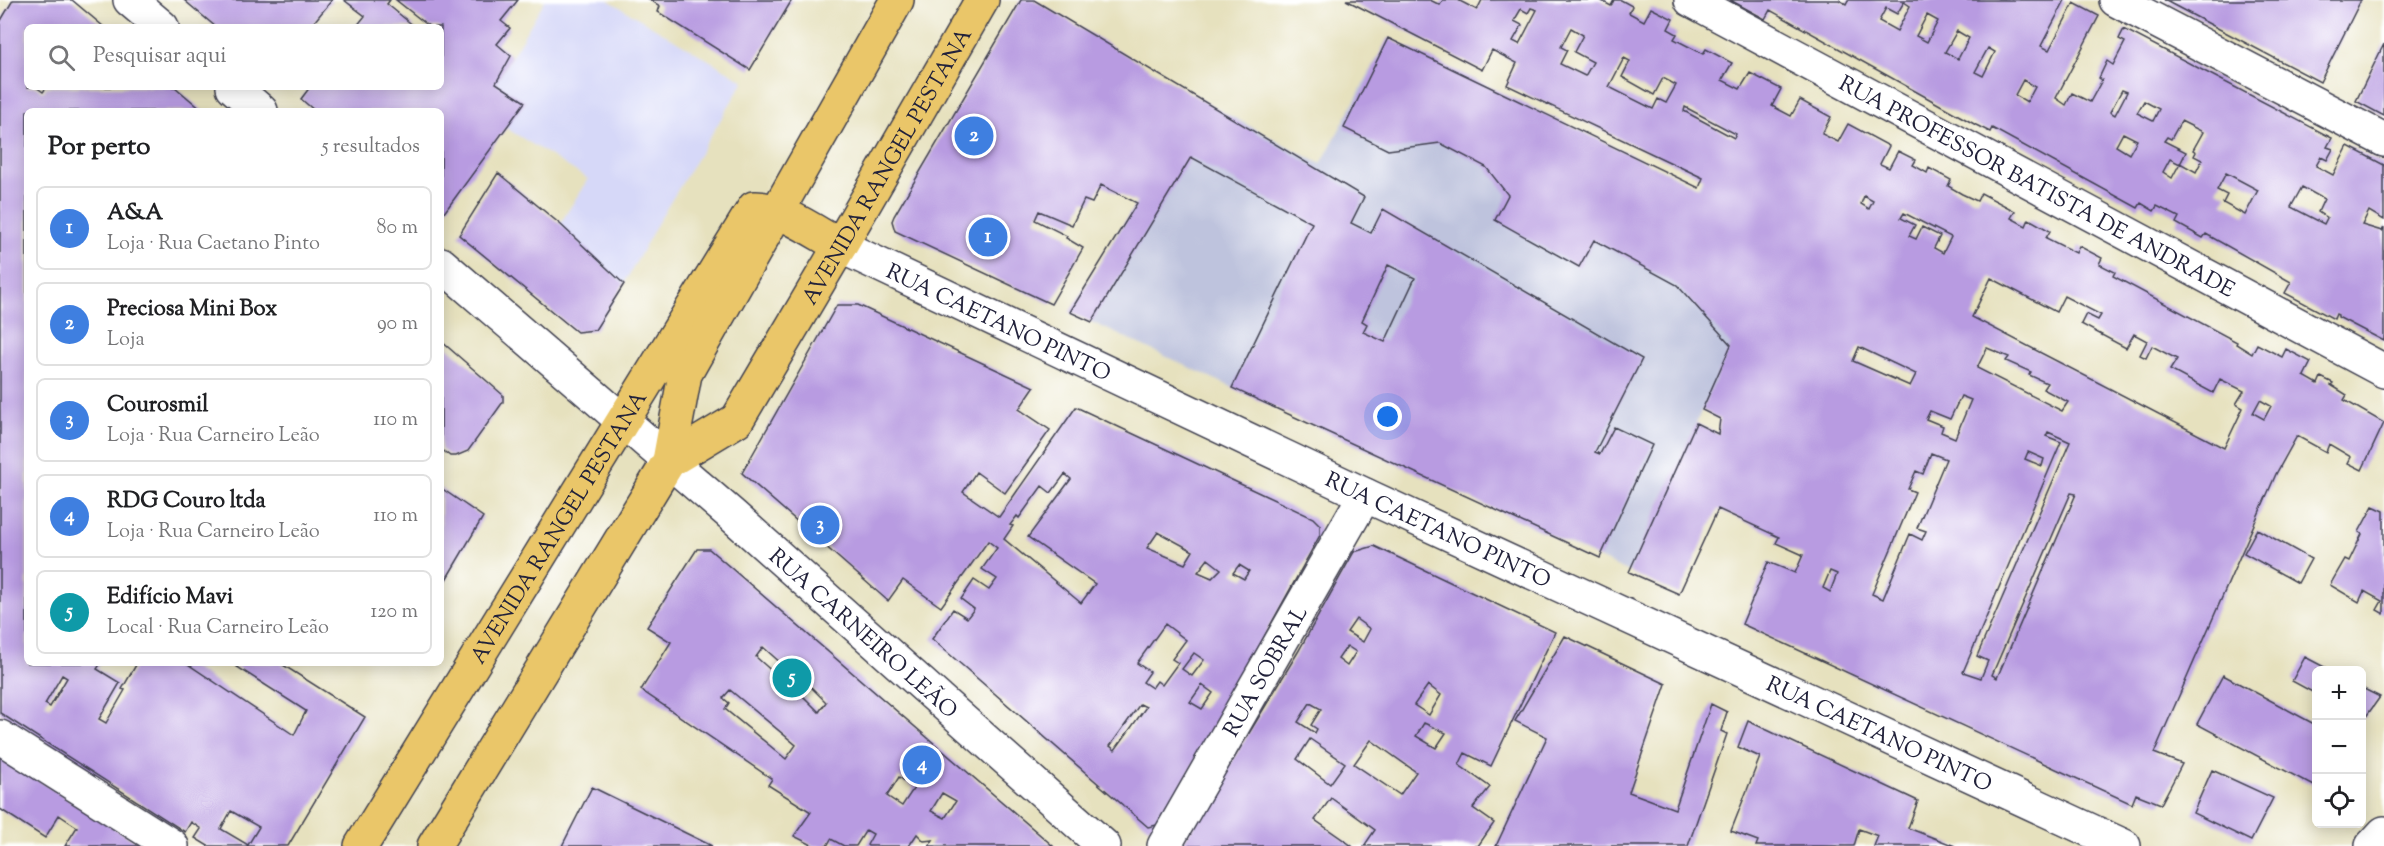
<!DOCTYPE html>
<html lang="pt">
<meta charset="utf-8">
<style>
body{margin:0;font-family:"Sorts Mill Goudy",serif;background:#f6f6f6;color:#202124}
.controls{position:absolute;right:18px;bottom:18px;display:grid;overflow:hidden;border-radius:9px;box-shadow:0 3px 15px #0003}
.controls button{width:54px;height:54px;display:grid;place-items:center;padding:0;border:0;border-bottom:2px solid #e0e0e0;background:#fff;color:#202124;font:30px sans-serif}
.you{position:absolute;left:1388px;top:417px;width:21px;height:21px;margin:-15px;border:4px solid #fff;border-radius:50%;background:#1a73e8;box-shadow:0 0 0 9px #1a73e833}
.badge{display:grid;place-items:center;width:39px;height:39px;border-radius:50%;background:#b45309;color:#fff;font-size:20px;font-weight:700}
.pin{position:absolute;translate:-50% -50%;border:3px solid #fff;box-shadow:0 2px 6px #0006}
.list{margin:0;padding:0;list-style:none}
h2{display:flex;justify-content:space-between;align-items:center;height:78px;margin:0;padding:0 24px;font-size:26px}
h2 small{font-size:20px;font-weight:400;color:#757577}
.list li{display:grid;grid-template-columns:39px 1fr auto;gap:18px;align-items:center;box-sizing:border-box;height:84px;margin:0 12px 12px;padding:0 12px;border:2px solid #e0e0e0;border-radius:9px}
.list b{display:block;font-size:22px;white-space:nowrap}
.list p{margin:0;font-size:20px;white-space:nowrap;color:#757577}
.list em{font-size:20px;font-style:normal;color:#757577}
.icon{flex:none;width:33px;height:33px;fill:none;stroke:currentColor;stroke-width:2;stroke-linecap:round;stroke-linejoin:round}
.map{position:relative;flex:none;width:2384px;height:846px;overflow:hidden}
.search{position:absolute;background:#fff;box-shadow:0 3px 15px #0003;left:24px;top:24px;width:420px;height:66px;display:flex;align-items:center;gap:15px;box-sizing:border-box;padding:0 21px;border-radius:9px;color:#757577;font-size:22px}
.panel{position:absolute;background:#fff;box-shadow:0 3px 15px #0003;left:24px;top:108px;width:420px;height:558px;border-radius:9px}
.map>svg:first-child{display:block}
</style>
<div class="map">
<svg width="2384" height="846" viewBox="0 0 2384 846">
<rect width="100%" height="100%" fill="#fff"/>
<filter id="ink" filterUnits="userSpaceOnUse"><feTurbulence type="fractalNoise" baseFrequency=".0167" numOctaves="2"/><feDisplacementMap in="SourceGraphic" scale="12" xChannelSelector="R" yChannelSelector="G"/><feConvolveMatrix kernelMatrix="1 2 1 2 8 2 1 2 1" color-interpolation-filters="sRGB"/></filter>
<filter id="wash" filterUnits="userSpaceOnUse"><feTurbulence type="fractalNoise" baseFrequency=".008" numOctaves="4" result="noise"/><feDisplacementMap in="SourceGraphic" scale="24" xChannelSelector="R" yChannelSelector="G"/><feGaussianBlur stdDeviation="1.35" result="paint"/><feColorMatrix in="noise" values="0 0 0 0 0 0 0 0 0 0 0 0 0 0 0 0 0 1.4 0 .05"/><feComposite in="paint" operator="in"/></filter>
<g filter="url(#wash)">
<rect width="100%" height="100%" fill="#e6e1be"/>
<path fill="#d6d8f8" d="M545,0H608L744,81L657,224L624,284L560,224L588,179L506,128L525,102L496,83Z"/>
<path fill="#bec3dd" d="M1388,38L1698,187L1719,141L1811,185L1731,345L1629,572L1070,312L1199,99L1321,164Z"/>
<g id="blocks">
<path fill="#b89be1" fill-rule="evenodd" d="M13,0H72L104,27H27V87H36L43,92L47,87H175L203,111H27V663H101L97,669L120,683L99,719L106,723L125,690L122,689L136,665L134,663H186L294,735L306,711L231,663H280L365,717L288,846H208L195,838L201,829L191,822L185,832L0,713V22ZM62,675L67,678L50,707L45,704ZM231,811L259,827L248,845L221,829Z
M184,0H332L310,27H216Z
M344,0H390L387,4L415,27H356L365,16Z
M396,0H518L501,21L510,28L497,44L511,56L496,83L525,102L441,217V111H315L301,99L310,87H441V27H430Z
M650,0H792L750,70L658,12L660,6Z
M1021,0H1034L1364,197L1351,223L1371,233L1383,209L1642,359L1595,452L1600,454L1614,427L1652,445L1600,558L1232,388L1312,223L1191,157L1092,322L1070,312L1137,203L1101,185L1092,203L1084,200L1072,225L1039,211L1035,220L1067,236L1066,238L1083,248L1051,304L895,231L892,221L894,216ZM1388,265L1415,278L1385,342L1363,332L1367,324L1362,321Z
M1346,0H1430L1440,5L1443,0H1458L1477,10L1482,0H1600L1611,6L1614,0H1621L1632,6L1629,13L1644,21L1651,8L1673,19L1668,29L1677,34L1674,39L1703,54L1706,49L1732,63L1722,80L1740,89L1750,73L1781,89L1772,106L1791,116L1800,100L1831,117L1822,134L1838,142L1848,124L1889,146L1880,164L1889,168L1898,151L1916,160L1913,165L1927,173L1929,168L1951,180L1948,186L1962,194L1977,201L1981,193L2015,211L2011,218L2026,226L2029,219L2050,231L2046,238L2076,253L2079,246L2102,258L2099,264L2115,272L2113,276L2237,342L2236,344L2252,354L2257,344L2282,357L2286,349L2311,362L2304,376L2318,384L2321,377L2333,383L2331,385L2347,395L2344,400L2384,423L2362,470L2348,463L2351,457L2329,444L2326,452L2297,436L2276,474L2154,753L2182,764L2161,804L2136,794L2132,804L1742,624L1768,562L1795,573L1803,555L1776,543L1779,537L1718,509L1679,594L1629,572L1696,423L1718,434L1720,419L1702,410L1731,345L1677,285L1594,240L1579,267L1495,220L1508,195L1486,167L1440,143L1388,150L1344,128L1388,38L1699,188L1703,178L1507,85L1517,63L1492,50L1482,70ZM1531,8L1537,10L1519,44L1513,41L1522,25L1514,21L1521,9L1528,13ZM1571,28L1583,35L1574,52L1593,62L1585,76L1560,64L1567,50L1561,47ZM1624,58L1630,61L1622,77L1654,95L1663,78L1676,85L1666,103L1658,99L1653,109L1609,87ZM1685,107L1736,134L1734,138L1684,111ZM1864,196L1873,201L1869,209L1861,204ZM1904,213L1951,237L1943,253L1934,248L1940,236L1922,227L1916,239L1909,236L1915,225L1901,218ZM1991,278L2056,312L2064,296L2101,315L2098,320L2086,314L2081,324L2126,348L2134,334L2147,341L2140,355L2146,358L2152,346L2177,359L2170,370L2213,393L2220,379L2244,391L2236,404L2243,408L2224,448L1972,317ZM1859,347L1916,374L1910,386L1853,361ZM1987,348L2009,357L2006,361L2031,372L2029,375L2047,383L2043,389L2068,402L2062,411L1977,368ZM1961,396L1971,400L1955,438L1941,432L1943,426L1926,419L1930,411L1950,419ZM2260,400L2271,406L2264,419L2253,413ZM2048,432L2070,442L1977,656L1988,661L1981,678L1963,672L2061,442L2046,436ZM2028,452L2044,459L2042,466L2025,459ZM1931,453L1946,459L1917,528L1926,531L1922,540L1910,534L1883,599L1872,594L1915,492L1908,489L1916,471L1923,474ZM2071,493L2076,494L1997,678L1992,675ZM1830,571L1837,574L1830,592L1823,588Z
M1730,0H1839L1846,4L1848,0H2065L2041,46L2049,50L2074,3L2099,16L2056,98L2066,105L2072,93L2090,102L2102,80L2099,78L2107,61L2113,65L2125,42L2119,39L2124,29L2332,138L2327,147L2333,149L2327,160L2321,157L2316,166L2333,175L2348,146L2384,165V220L2369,211L2362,225L2382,231L2384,227V341L2338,317V315L2336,314L2334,319L2285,293L2291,282L2206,234L2203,238L2176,223L2179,217L2157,206L2154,211L2141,203L2138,208L1992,128L1990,132L1976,125L1770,10L1765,19ZM1904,2L1910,6L1897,31L1879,21L1886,8L1897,14ZM1927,15L1938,21L1927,42L1916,36ZM1957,31L1969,38L1958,59L1945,52ZM1988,48L1995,52L1983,76L1975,72ZM2023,80L2035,87L2027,102L2015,95ZM2122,90L2127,92L2115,115L2110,112ZM2144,101L2159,109L2153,121L2137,113ZM2181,121L2203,132L2193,150L2196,152L2194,156L2202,160L2196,172L2180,163L2172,178L2163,172L2170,159L2180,164L2186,152L2164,141L2167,137L2171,139ZM2123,133L2137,140L2129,154L2116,146ZM2226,173L2258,190L2245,215L2223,203L2227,195L2217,190ZM2302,187L2324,199L2318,212L2327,218L2324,224L2291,207Z
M2164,0H2361L2320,82Z
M2384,44V116L2356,101Z
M498,173L560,224L624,284L595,330L577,332L459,235Z
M837,305H858L1034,387L1019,409L1050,430L1005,493L976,472L963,492L999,517L1076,407L1313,518L1320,525V535L1161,824L1148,827L932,639L953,609L967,618L974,609L961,599L974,580L989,590L997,579L982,569L997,548L988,541L941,607L903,580L888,601L742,473ZM1065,474L1071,479L1028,537L1095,584L1081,603L1004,539L1013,526L1010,525L1017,516L1019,518L1042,486L1051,493ZM1158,532L1193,551L1185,564L1147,548ZM1208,559L1221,569L1212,578L1198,572ZM1239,565L1249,571L1244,579L1233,573ZM1165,624L1186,640L1172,659L1178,663L1162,685L1157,681L1152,688L1143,682L1150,672L1137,663ZM1194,653L1204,660L1192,676L1182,669ZM1202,685L1213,693L1202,709L1190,702ZM1140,704L1146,707L1115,750L1110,746Z
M441,341L503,395V402L468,451L456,456H450L441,449Z
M441,488L483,517L441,588Z
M2373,506L2384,511V614L2377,610L2382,601L2364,591L2359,602L2330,585L2345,559L2349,561L2362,534L2359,532Z
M2257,529L2311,559L2298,583L2244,553Z
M1374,546L1555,632L1491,766L1465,753L1459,765L1490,787L1473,808L1494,823L1478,846H1364L1375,830L1331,798L1315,820L1352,846H1181L1298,652L1354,552ZM1356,619L1370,629L1363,642L1347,632ZM1347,646L1356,652L1347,666L1338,659ZM1428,685L1441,695L1429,715L1414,705ZM1310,703L1321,709L1311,725L1317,729L1315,733L1298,722ZM1424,723L1446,733L1436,748L1416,736ZM1310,739L1345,763L1330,784L1297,759ZM1371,740L1416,772L1400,795L1354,764Z
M697,549H709L1053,846H929L933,840L924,841L917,834L909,846H868L867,845L873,834L866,830L856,846H844L831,839L827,846H814L794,836L811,812L768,785L772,779L641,690L671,642L647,627ZM763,647L783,665L775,674L756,657ZM806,682L826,702L819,712L798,691ZM730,690L796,745L786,759L725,709L729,703L723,698ZM899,777L914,788L902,806L887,796ZM942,793L956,801L945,818L931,811Z
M1565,636L1666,684L1629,792L1675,809L1711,704L1727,712L1721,731L1727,734L1688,846H1496L1547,737L1515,721Z
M2305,657L2330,670H2316V694L2292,681Z
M2223,675L2316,725V787L2197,724Z
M2362,688L2380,697L2365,718L2362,717Z
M1748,721L1918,801L1908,828L1955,846H1874L1878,836L1859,829L1854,846H1756L1758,841L1731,831L1760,757L1738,747Z
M0,756L143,846H65L77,827L59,815L45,838L0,809Z
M2212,770L2273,798L2251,841L2193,813Z
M592,787L712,846H562Z"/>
</g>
</g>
<g filter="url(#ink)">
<use href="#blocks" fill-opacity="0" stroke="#3f3f4f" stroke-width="1.5"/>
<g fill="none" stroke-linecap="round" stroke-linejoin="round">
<g stroke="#3f3f4f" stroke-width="36">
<g id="minor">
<path d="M130,0L162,27"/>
<path id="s1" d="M1691,0L2384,371"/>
<path d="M2116,0L2384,140"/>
<path d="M233,87L261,111"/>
<path id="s2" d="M840,246L1365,495L2124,846"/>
<path id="s3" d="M441,264L733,516L1104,846"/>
<path d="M0,737L172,846"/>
<path id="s4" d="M1164,846L1365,495"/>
<path d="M2372,846L2384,833"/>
</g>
</g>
<g stroke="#3f3f4f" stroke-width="36">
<g id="major">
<path id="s5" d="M669,461L737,420L840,246L982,0"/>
<path id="s6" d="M361,846L754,208C779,206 818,234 840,246"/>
<path d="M434,846L669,461L685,374L897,0"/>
</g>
</g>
<use href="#minor" stroke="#fff" stroke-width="33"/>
<use href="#major" stroke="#eac669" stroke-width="33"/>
</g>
</g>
<g text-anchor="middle" stroke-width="5" stroke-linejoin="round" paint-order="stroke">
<g font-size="22" fill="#22223b" stroke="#fff">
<text dy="8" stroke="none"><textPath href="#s5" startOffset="374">AVENIDA RANGEL PESTANA</textPath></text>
<text dy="8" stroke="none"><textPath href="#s1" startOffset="393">RUA PROFESSOR BATISTA DE ANDRADE</textPath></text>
<text dy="8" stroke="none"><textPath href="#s2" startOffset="176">RUA CAETANO PINTO</textPath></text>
<text dy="8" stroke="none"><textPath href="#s6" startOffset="375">AVENIDA RANGEL PESTANA</textPath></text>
<text dy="8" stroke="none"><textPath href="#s2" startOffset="662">RUA CAETANO PINTO</textPath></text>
<text dy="8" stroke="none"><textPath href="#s3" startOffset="561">RUA CARNEIRO LEÃO</textPath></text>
<text dy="8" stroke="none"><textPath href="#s4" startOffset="202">RUA SOBRAL</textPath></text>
<text dy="8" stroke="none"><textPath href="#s2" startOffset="1148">RUA CAETANO PINTO</textPath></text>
</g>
</g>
</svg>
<div class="controls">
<button>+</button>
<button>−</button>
<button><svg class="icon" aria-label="locate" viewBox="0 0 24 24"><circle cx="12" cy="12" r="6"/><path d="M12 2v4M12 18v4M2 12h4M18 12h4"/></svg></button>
</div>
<div class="you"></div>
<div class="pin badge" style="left:988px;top:237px;background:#3f7fe0">1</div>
<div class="pin badge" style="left:974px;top:136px;background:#3f7fe0">2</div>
<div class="pin badge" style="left:820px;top:525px;background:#3f7fe0">3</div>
<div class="pin badge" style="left:922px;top:765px;background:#3f7fe0">4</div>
<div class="pin badge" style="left:792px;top:678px;background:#0f9aa8">5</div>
<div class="search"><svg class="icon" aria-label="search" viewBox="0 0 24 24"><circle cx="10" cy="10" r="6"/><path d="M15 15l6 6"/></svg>Pesquisar aqui</div>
<section class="panel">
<h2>Por perto<small>5 resultados</small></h2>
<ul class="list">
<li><span class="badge" style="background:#3f7fe0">1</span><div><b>A&amp;A</b><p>Loja · Rua Caetano Pinto</p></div><em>80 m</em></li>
<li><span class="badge" style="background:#3f7fe0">2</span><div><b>Preciosa Mini Box</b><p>Loja</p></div><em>90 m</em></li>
<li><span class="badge" style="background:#3f7fe0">3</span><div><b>Courosmil</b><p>Loja · Rua Carneiro Leão</p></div><em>110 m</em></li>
<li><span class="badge" style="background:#3f7fe0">4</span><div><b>RDG Couro ltda</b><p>Loja · Rua Carneiro Leão</p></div><em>110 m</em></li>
<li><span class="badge" style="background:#0f9aa8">5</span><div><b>Edifício Mavi</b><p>Local · Rua Carneiro Leão</p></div><em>120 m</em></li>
</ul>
</section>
</div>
